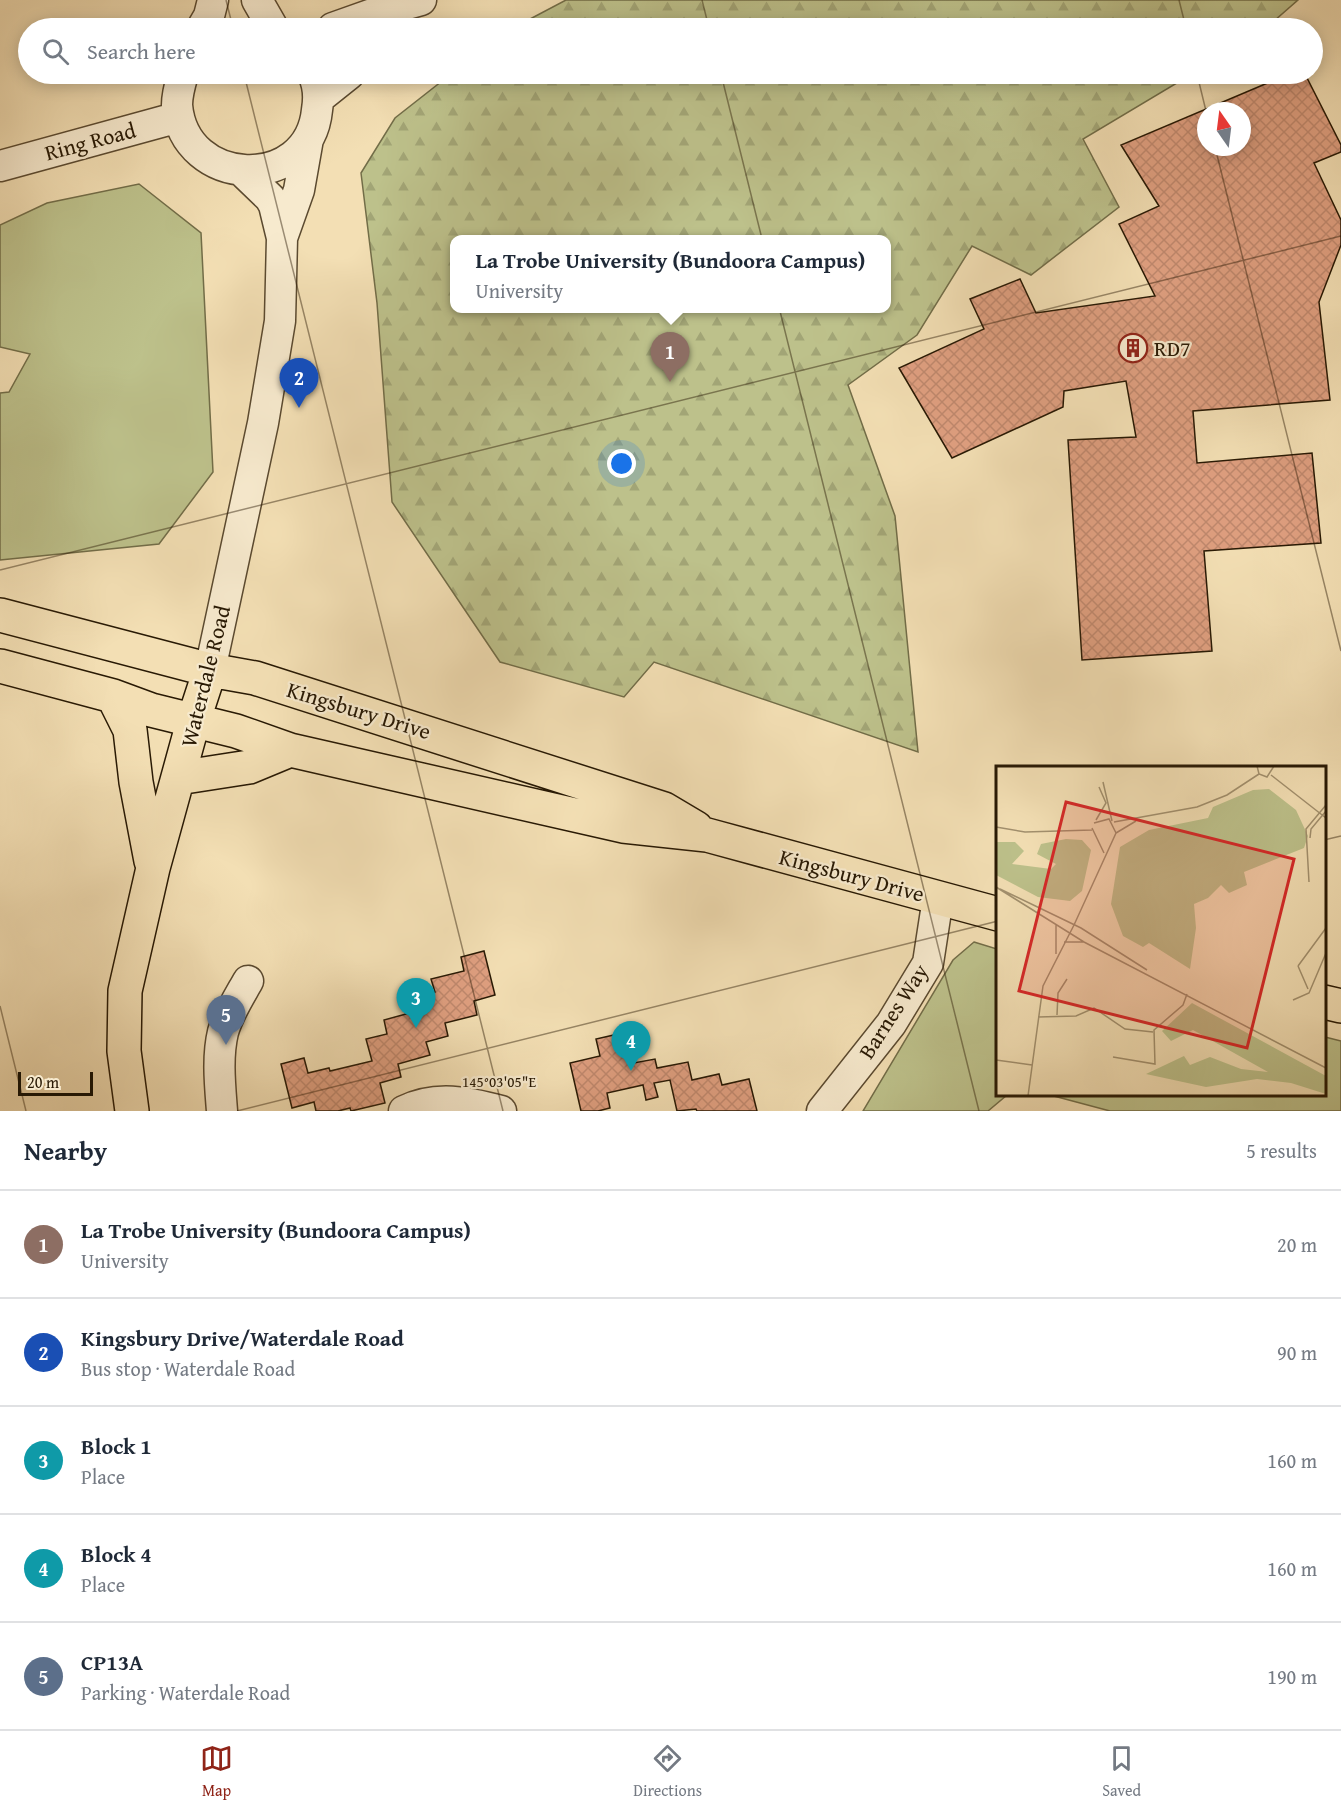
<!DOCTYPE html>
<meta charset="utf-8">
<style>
body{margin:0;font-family:"Gentium Book Plus",serif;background:#f6f6f7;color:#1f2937}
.compass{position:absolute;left:1197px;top:102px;width:54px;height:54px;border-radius:50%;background:#fff;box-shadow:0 3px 15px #0003;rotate:346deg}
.scale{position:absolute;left:18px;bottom:15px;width:75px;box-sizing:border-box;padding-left:6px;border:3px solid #281904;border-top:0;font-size:16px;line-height:21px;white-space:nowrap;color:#281904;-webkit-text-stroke:4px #f7eace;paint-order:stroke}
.you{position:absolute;left:622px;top:464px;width:21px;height:21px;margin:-15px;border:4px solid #fff;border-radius:50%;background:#1a73e8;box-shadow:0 0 0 9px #1a73e833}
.badge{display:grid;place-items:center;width:39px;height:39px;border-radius:50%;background:#8f2418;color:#fff;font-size:20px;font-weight:700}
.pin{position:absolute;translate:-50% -50px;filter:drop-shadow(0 2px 3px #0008)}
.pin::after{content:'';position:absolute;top:32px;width:21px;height:18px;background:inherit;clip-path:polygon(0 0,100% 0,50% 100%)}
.popup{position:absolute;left:450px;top:235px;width:441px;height:78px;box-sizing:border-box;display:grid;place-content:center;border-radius:12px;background:#fff;filter:drop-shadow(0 2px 4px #0005);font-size:20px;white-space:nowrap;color:#747a83}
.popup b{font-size:22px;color:#1f2937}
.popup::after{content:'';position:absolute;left:50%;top:100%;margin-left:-12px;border:12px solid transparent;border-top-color:#fff}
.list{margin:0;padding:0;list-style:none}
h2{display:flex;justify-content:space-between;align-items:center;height:78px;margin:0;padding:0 24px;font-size:26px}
h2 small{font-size:20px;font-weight:400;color:#747a83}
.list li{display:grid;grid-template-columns:39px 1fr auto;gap:18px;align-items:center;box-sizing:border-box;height:108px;padding:0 24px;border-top:2px solid #e0e1e3}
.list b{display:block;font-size:22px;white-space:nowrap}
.list p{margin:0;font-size:20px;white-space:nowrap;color:#747a83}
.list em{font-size:20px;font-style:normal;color:#747a83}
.icon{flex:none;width:33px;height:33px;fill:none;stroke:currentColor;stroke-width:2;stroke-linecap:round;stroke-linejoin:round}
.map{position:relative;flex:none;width:1341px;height:1111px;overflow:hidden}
.search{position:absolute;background:#fff;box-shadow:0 3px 15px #0003;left:18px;right:18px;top:18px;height:66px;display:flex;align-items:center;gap:15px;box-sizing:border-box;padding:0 21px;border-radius:33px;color:#747a83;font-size:22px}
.sheet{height:618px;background:#fff}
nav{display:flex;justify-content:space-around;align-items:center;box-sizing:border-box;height:84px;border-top:2px solid #e0e1e3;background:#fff;font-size:16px;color:#747a83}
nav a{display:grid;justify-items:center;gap:3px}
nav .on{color:#8f2418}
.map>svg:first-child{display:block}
</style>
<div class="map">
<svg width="1341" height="1111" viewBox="0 0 1341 1111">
<defs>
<pattern id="forest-firs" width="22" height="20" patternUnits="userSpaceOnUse" patternTransform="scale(1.5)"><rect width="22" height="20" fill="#bdc18b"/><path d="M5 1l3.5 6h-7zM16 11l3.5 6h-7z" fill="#a2a576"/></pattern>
<pattern id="building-cross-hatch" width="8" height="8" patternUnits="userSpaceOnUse" patternTransform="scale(1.5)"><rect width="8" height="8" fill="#df9f80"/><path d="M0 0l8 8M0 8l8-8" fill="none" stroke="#bf886d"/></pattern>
</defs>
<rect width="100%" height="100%" fill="#f3dfb4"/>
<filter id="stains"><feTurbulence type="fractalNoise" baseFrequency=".00333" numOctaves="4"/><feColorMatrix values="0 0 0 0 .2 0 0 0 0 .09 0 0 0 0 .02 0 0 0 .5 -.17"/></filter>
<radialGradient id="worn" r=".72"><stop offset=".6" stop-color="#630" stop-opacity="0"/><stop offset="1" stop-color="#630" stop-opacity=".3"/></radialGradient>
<path fill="#bdc18b" stroke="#726d48" stroke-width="1.5" d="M139,184L201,233L213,472L159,544L0,560V393L9,392L30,354L0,347V225L47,203Z
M974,942L997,949L998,1094L1007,1095L988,1111H863L953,960Z
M1325,1037L1341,1041V1111H1110L1050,1095L1324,1094Z"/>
<path fill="url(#forest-firs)" stroke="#726d48" stroke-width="1.5" fill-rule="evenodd" d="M566,0H1298L1266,28H513Z
M451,74H1192L1083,139L1119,207L1031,275L972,246L917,335L848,385L895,516L918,752L654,662L624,697L500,662L392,502L377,303L361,173L395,118ZM454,240H886V308H454Z"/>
<path fill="url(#building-cross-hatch)" stroke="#281904" stroke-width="1.5" fill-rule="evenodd" d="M1289,74H1305L1341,145V152L1314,163L1341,220V245L1319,302L1330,400L1193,411L1197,463L1312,453L1321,543L1204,551L1212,651L1082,660L1068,440L1136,437L1126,381L1064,391L1063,407L952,458L899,368L984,329L970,299L1020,279L1036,313L1155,296L1119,224L1159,206L1121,145ZM1206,111H1242V147H1206Z
M484,951L495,995L474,1001L477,1015L445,1023L448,1036L426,1042L430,1055L398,1064L401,1077L380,1083L385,1103L351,1111L350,1108L338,1111H316L314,1102L292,1108L281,1064L304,1058L308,1073L329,1068L330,1071L372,1061L366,1039L387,1034L384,1020L417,1011L413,998L435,992L431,979L464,971L461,957Z
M627,1032L634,1063L655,1059L657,1068L688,1062L692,1080L719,1074L722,1085L749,1079L757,1111H697L696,1109L677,1111L670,1080L654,1083L658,1097L646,1100L643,1085L607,1093L610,1108L598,1111H581L570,1063L600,1056L596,1039Z"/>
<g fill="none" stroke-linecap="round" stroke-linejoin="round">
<g stroke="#5b4a30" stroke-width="33">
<path id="minor" d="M257,0L273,28
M202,28L209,16L213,0
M333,28L378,12L421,0
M183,74C180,84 177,94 177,105C184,189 309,193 317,110C319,98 318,84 313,74
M319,98L349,74
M0,166L179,117
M282,238L299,190L308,139
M210,670L263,423L280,321L282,238L274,205L270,198L242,171
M222,1111C220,1085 217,1057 223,1032C228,1014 239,997 248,981
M404,1111C436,1095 468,1102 501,1111
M822,1111L891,1024L928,963L938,898"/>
</g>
<g stroke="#281904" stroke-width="36">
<path id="major" d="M0,615L210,670L255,678L664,809L696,828
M0,666L113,696L151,710L236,731L290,750L623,826L707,835L998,914
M113,696L130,730L136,782L151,861
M178,778L249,767L290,750
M1324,1002L1341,1006
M132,1111L124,1051L125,991L153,868L194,719L210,670"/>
</g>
<use href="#minor" stroke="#f7eace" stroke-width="30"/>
<use href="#major" stroke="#f3dfb4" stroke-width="33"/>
</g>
<path fill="none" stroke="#281904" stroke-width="1.5" stroke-opacity="0.45" d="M226,0L233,28M702,0L709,28M1179,0L1186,28M244,74L503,1111M721,74L979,1111M1197,74L1206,111M1215,147L1341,651M0,570L1341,236M1324,840L1341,836M0,1006L26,1111M237,1111L998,921"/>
<defs>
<g id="building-ring" transform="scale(1.5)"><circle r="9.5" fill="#f7eace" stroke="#8f2418" stroke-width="1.5"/><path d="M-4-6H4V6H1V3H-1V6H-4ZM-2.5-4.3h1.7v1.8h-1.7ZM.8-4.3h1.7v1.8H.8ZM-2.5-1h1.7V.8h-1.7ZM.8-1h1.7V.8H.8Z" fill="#8f2418"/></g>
</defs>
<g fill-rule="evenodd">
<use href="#building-ring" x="1133" y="348"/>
</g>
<g text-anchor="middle" stroke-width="4.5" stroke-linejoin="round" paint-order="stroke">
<g font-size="22" fill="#281904" stroke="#f7eace">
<text transform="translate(90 141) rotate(-15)" y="8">Ring Road</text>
<text transform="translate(205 676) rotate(-76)" y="8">Waterdale Road</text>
<text transform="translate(359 710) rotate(17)" y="8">Kingsbury Drive</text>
<text transform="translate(852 875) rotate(15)" y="8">Kingsbury Drive</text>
<text transform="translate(893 1011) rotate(-57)" y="8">Barnes Way</text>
</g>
<g font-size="22" fill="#281904" stroke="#f7eace" text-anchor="start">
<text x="1154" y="356">RD7</text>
</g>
</g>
<g transform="translate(996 766)">
<rect width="330" height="330" fill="#f3dfb4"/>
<path d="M70,73L86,74L95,84L86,125L74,135L42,131L0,109V76H19L28,85L16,98L55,103L60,98L41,88L45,78ZM196,237L330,310V328L295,317L261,313L210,321L150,308L188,290L194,299L214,291L245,303L272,306L197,264L175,275L166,265Z" fill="#bdc18b"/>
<path d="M273,23L300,44L312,70L308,82L248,106L251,119L233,127L225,119L212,132L198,138L200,162L194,203L153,177L147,181L127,170L115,138L124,81L153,64L212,52L217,41L257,24Z" fill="#bdc18b"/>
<path fill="none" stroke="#a2906e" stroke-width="1.5" d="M261,0L263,8L271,11L278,0M275,9L330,52M107,16L116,55M100,54L110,37L103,21M118,56L201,41L231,29L263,8M0,61L29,66L96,64M96,62L108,87M120,67L140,55M314,72L315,63L330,45M313,116L310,63L330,39M0,121L88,176L330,302M4,123L85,162L151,204M78,159L120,67L113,53L98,57M68,176H88M60,188V159M302,200L330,162M302,200L312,223M297,234L313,227L330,187M61,249L62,227L71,213M42,251L80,250L98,242L129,263L157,266M117,291L159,298L158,264L187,239L191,228M0,294L36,299M32,330L47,220L78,159"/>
<path fill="#d62828" fill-opacity="0.15" stroke="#d62828" stroke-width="3" d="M70,36L298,93L251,282L23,225Z"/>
<rect width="330" height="330" fill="none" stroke="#281904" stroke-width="3"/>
</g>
<g font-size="15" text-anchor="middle" fill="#281904" stroke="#f7eace" stroke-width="4.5" stroke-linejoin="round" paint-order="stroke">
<text x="499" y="1087">145°03'05"E</text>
</g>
<rect width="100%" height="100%" filter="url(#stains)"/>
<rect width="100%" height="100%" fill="url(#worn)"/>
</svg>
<svg class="compass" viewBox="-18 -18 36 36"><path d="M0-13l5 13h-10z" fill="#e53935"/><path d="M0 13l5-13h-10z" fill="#747a83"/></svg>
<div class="scale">20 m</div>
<div class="you"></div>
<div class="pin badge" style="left:670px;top:382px;background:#8d6e63">1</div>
<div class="popup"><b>La Trobe University (Bundoora Campus)</b>University</div>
<div class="pin badge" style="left:299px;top:408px;background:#1a4fb4">2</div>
<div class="pin badge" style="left:416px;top:1028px;background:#0f9aa8">3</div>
<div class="pin badge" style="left:631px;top:1071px;background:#0f9aa8">4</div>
<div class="pin badge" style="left:226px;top:1045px;background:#5c6f8a">5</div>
<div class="search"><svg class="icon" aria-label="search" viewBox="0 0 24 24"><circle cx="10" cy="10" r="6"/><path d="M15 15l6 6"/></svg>Search here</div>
</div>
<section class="sheet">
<h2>Nearby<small>5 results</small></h2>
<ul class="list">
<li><span class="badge" style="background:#8d6e63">1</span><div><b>La Trobe University (Bundoora Campus)</b><p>University</p></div><em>20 m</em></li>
<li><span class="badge" style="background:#1a4fb4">2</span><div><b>Kingsbury Drive/Waterdale Road</b><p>Bus stop · Waterdale Road</p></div><em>90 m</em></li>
<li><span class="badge" style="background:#0f9aa8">3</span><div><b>Block 1</b><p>Place</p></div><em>160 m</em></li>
<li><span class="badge" style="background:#0f9aa8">4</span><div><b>Block 4</b><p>Place</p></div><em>160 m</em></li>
<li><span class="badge" style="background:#5c6f8a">5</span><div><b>CP13A</b><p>Parking · Waterdale Road</p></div><em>190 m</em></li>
</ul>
</section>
<nav>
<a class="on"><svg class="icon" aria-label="map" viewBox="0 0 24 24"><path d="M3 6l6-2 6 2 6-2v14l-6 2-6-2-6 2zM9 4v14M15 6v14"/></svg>Map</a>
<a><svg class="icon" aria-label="directions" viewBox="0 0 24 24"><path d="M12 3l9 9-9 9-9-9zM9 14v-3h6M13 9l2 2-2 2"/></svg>Directions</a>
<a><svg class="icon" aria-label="saved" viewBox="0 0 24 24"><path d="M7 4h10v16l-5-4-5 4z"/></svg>Saved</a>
</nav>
